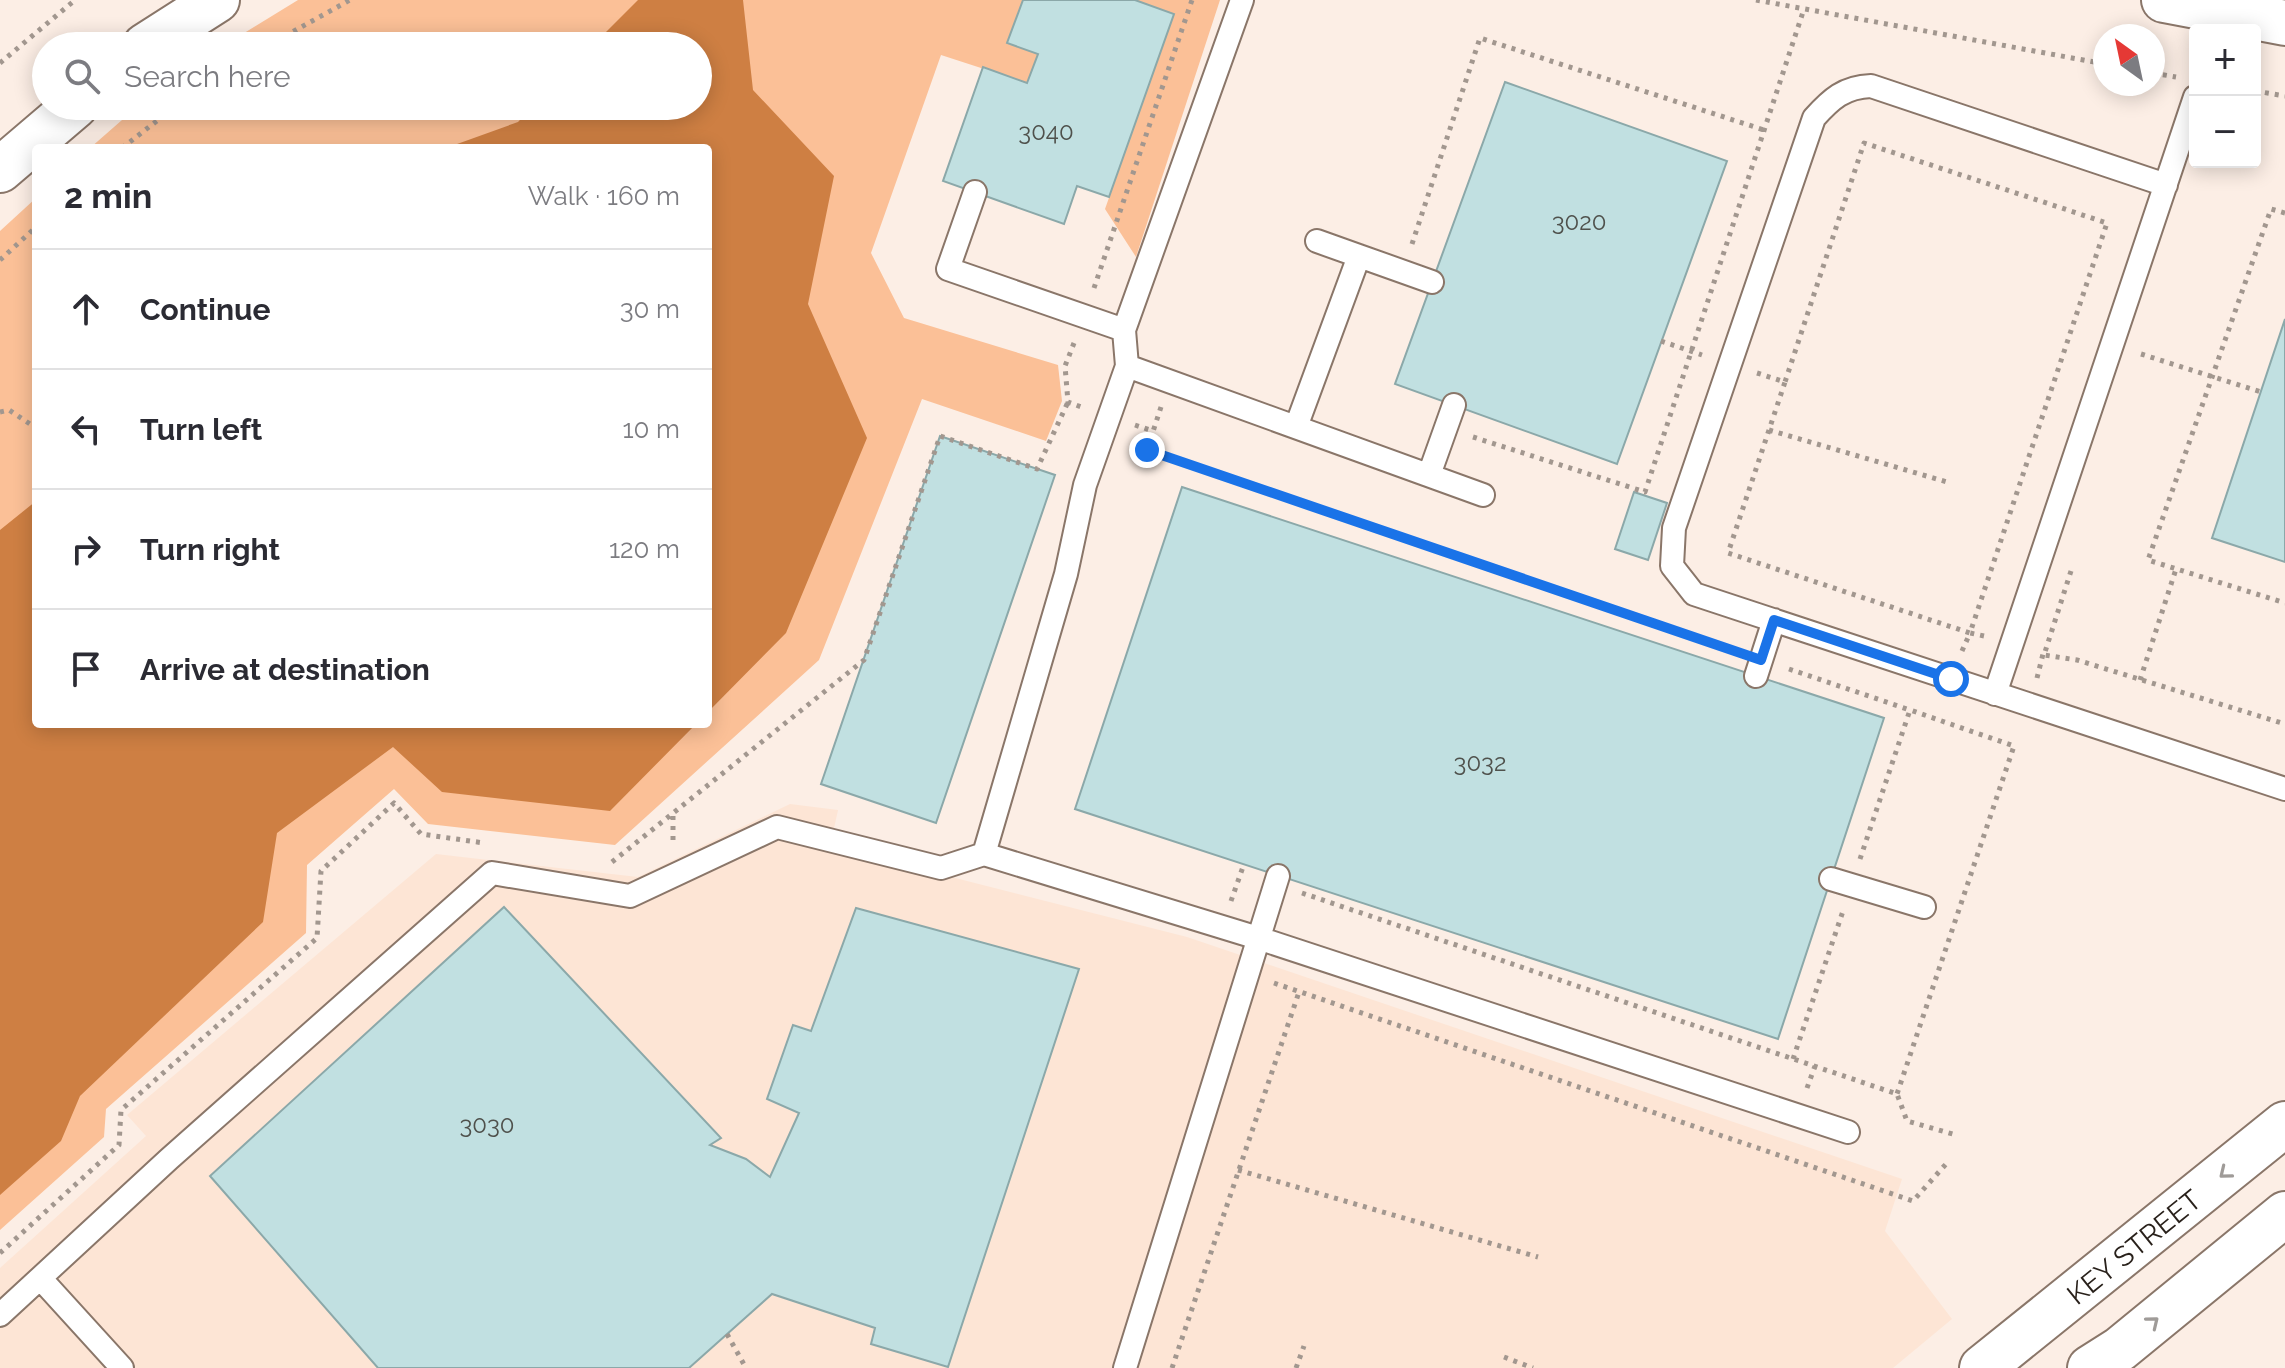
<!DOCTYPE html>
<meta charset="utf-8">
<style>
body{margin:0;font-family:Raleway,sans-serif;background:#f2f2f3;color:#2b2b33}
.controls{position:absolute;right:24px;top:24px;display:grid;overflow:hidden;border-radius:8px;box-shadow:0 4px 20px #0003}
.controls button{width:72px;height:72px;display:grid;place-items:center;padding:0;border:0;border-bottom:2px solid #e1e1e2;background:#fff;color:#2b2b33;font:40px sans-serif}
.compass{position:absolute;left:2093px;top:24px;width:72px;height:72px;border-radius:50%;background:#fff;box-shadow:0 4px 20px #0003;rotate:327deg}
.stop{position:absolute;width:24px;height:24px;margin:-18px;border:6px solid #1a73e8;border-radius:50%;background:#fff}
.stop.end{background:#1a73e8;border-color:#fff;box-shadow:0 2px 8px #0008}
.list{margin:0;padding:0;list-style:none}
h2{display:flex;justify-content:space-between;align-items:center;height:104px;margin:0;padding:0 32px;font-size:34px}
h2 small{font-size:26px;font-weight:400;color:#7c7c81}
.list li{display:grid;grid-template-columns:52px 1fr auto;gap:24px;align-items:center;box-sizing:border-box;height:120px;padding:0 32px;border-top:2px solid #e1e1e2}
.list b{display:block;font-size:30px;white-space:nowrap}
.list em{font-size:26px;font-style:normal;color:#7c7c81}
.icon{flex:none;width:44px;height:44px;fill:none;stroke:currentColor;stroke-width:2;stroke-linecap:round;stroke-linejoin:round}
.map{position:relative;flex:none;width:2285px;height:1368px;overflow:hidden}
.search{position:absolute;background:#fff;box-shadow:0 4px 20px #0003;left:32px;top:32px;width:680px;height:88px;display:flex;align-items:center;gap:20px;box-sizing:border-box;padding:0 28px;border-radius:44px;color:#7c7c81;font-size:30px}
.panel{position:absolute;background:#fff;box-shadow:0 4px 20px #0003;left:32px;top:144px;width:680px;height:584px;border-radius:8px}
.map>svg:first-child{display:block}
</style>
<div class="map">
<svg width="2285" height="1368" viewBox="0 0 2285 1368">
<rect width="100%" height="100%" fill="#fceee5"/>
<path fill="#fde5d5" d="M790,804L838,810L830,846L1187,937L1902,1179L1885,1231L1952,1319L1893,1368H0V1268L146,1136L127,1115L436,854L638,877Z"/>
<path fill="#fbc097" d="M298,0H1023L1007,42L1038,54L1027,83L941,55L871,253L904,318L1058,365L1062,401L1046,441L922,399L819,660L615,845L428,824L394,789L307,865L306,933L106,1109L104,1137L0,1230V231L36,198V724H708V148H90L138,106H698V46H223Z
M1135,0H1220L1136,257L1105,209L1174,14Z"/>
<path fill="#ce7f43" d="M638,0H743L753,90L834,176L808,304L867,438L786,633L708,712V148H446L518,122L533,106H698V46H592Z
M36,501V724H696L610,811L442,792L393,747L277,833L263,922L80,1096L61,1141L0,1195V530Z"/>
<path fill="#c1e0e1" stroke="#8ba8a9" stroke-width="2" d="M1023,0H1135L1174,14L1109,197L1077,186L1064,224L943,181L983,67L1027,83L1038,54L1007,43Z
M1505,82L1727,161L1617,464L1395,384Z
M2285,319V562L2212,538Z
M940,436L1055,475L936,823L821,784Z
M1182,487L1884,718L1778,1039L1075,809Z
M1634,492L1667,503L1648,560L1615,549Z
M504,907L721,1138L710,1145L746,1159L770,1177L799,1113L767,1099L793,1025L811,1031L856,908L1079,969L948,1367L871,1344L875,1328L772,1294L689,1368H378L210,1176Z"/>
<g fill="none" stroke-linecap="round" stroke-linejoin="round">
<g stroke="#8a7669" stroke-width="26">
<path id="lane" d="M2166,185L1871,86C1844,87 1831,99 1814,118L1674,528L1672,566L1694,594L2285,789
M975,192L948,269L1124,330
M1359,256L1432,282
M1127,366L1483,495
M1296,427L1359,256L1317,241
M1429,475L1454,405
M1756,676L1774,620
M1995,694L2195,97
M984,854L1066,574L1085,485L1127,366L1124,330L1242,0
M1831,879L1924,907
M41,1279L122,1368
M0,1315L169,1159L492,873L630,896L777,827L941,868L984,854L1258,938L1848,1132
M1125,1368L1278,876"/>
</g>
<g stroke="#8a7669" stroke-width="48">
<path id="secondary" d="M2164,0L2285,23
M145,46L217,0
M0,170L75,106
M1982,1368L2285,1124
M2090,1368L2120,1349L2285,1214"/>
</g>
<path stroke="#a2978f" stroke-width="5" stroke-dasharray="4 6" stroke-linecap="butt" d="M1756,0L2105,64
M267,46L350,0
M0,63L75,0
M2153,73L2176,77
M2255,91L2285,96
M122,148L176,106
M2285,213L2271,209L2148,560L2285,603
M1412,244L1480,38L1764,130
M0,260L36,227
M1094,288L1192,0
M1661,341L1702,355
M1074,343L1065,366L1068,402L1084,408
M2141,354L2261,392
M1757,373L1785,382L1728,553L1970,633L2107,223L1864,143L1785,382
M1161,407L1147,450L1734,651
M0,412L9,410L36,428
M1135,425L1153,431
M1769,430L1947,482
M1473,437L1645,492L1804,9
M2071,571L2044,655L2077,660L2285,724
M1962,651L1970,633L1984,636
M1789,669L1910,710
M2037,678L2043,654
M2140,680L2176,569
M673,816V846
M1860,859L1910,710L2014,746L1897,1094
M612,862L864,660L940,436L1037,469L1068,402
M1302,893L1897,1094L1907,1121L1956,1135
M1231,901L1244,864
M1274,983L1913,1201L1946,1164
M1793,1059L1843,911
M1807,1088L1815,1066
M1238,1170L1538,1257
M0,1253L119,1145L121,1110L317,938L321,871L394,803L421,834L484,843
M727,1334L746,1368
M1504,1357L1533,1368
M1172,1368L1299,992
M1296,1368L1304,1346"/>
<use href="#lane" stroke="#fff" stroke-width="22"/>
<use href="#secondary" stroke="#fff" stroke-width="44"/>
</g>
<defs><path id="oneway-chevron" d="M-2-3.5L2.5 0L-2 3.5" fill="none" stroke-width="1.6" stroke-linecap="round" stroke-linejoin="round" transform="scale(2)"/></defs>
<g stroke="#9f9b98">
<use href="#oneway-chevron" transform="translate(2225 1173) rotate(141)"/>
<use href="#oneway-chevron" transform="translate(2153 1322) rotate(-39)"/>
</g>
<g fill="none" stroke-linecap="round" stroke-linejoin="round">
<path stroke="#1a73e8" stroke-width="10" d="M1147,450L1761,660L1774,620L1951,679"/>
</g>
<g text-anchor="middle" stroke-width="8" stroke-linejoin="round" paint-order="stroke">
<g font-size="24" fill="#4f514c">
<text x="1046" y="140">3040</text>
<text x="1579" y="230">3020</text>
<text x="1480" y="771">3032</text>
<text x="487" y="1133">3030</text>
</g>
<g font-size="28" fill="#29211b" stroke="#fff">
<text transform="translate(2134 1247) rotate(-39)" y="10">KEY STREET</text>
</g>
</g>
</svg>
<div class="controls">
<button>+</button>
<button>−</button>
</div>
<svg class="compass" viewBox="-18 -18 36 36"><path d="M0-13l5 13h-10z" fill="#e53935"/><path d="M0 13l5-13h-10z" fill="#7c7c81"/></svg>
<div class="stop" style="left:1951px;top:679px"></div>
<div class="stop end" style="left:1147px;top:450px"></div>
<div class="search"><svg class="icon" aria-label="search" viewBox="0 0 24 24"><circle cx="10" cy="10" r="6"/><path d="M15 15l6 6"/></svg>Search here</div>
<section class="panel">
<h2>2 min<small>Walk · 160 m</small></h2>
<ul class="list">
<li><svg class="icon" aria-label="ahead" viewBox="0 0 24 24"><path d="M12 20V5M6 11l6-6 6 6"/></svg><div><b>Continue</b></div><em>30 m</em></li>
<li><svg class="icon" aria-label="left" viewBox="0 0 24 24"><path d="M17 20v-9H6M10 6l-5 5 5 5"/></svg><div><b>Turn left</b></div><em>10 m</em></li>
<li><svg class="icon" aria-label="right" viewBox="0 0 24 24"><path d="M7 20v-9h11M14 6l5 5-5 5"/></svg><div><b>Turn right</b></div><em>120 m</em></li>
<li><svg class="icon" aria-label="arrive" viewBox="0 0 24 24"><path d="M6 21V4h12l-3 4 3 4H6"/></svg><div><b>Arrive at destination</b></div></li>
</ul>
</section>
</div>
